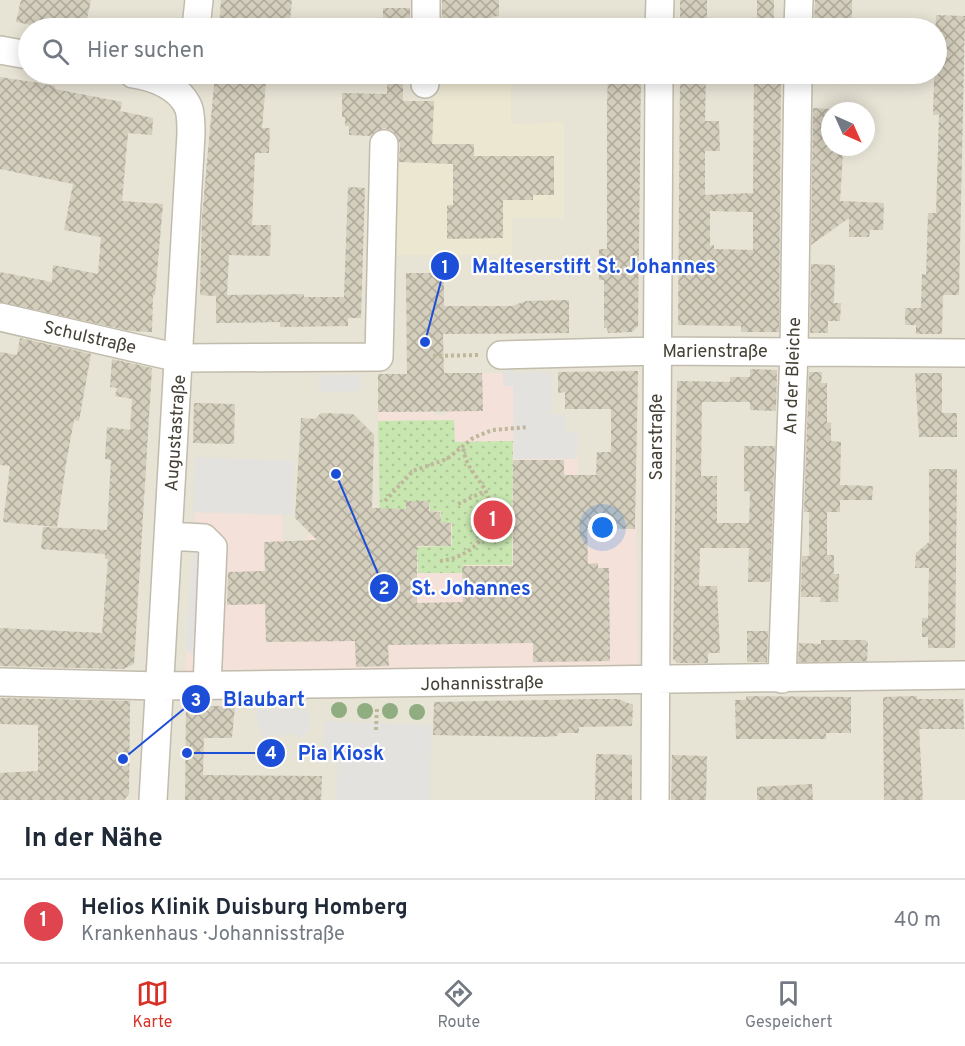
<!DOCTYPE html>
<html lang="de">
<meta charset="utf-8">
<style>
body{margin:0;font-family:Overpass,sans-serif;background:#f2f2f3;color:#1f2937}
.compass{position:absolute;left:821px;top:102px;width:54px;height:54px;border-radius:50%;background:#fff;box-shadow:0 3px 15px #0003;rotate:135deg}
.you{position:absolute;left:603px;top:528px;width:21px;height:21px;margin:-15px;border:4px solid #fff;border-radius:50%;background:#1a73e8;box-shadow:0 0 0 9px #1a73e833}
.badge{display:grid;place-items:center;width:39px;height:39px;border-radius:50%;background:#d93025;color:#fff;font-size:20px;font-weight:700}
.pin{position:absolute;translate:-50% -50%;border:3px solid #fff;box-shadow:0 2px 6px #0006}
.list{margin:0;padding:0;list-style:none}
h2{display:flex;justify-content:space-between;align-items:center;height:78px;margin:0;padding:0 24px;font-size:26px}
h2 small{font-size:20px;font-weight:400;color:#747a83}
.list li{display:grid;grid-template-columns:39px 1fr auto;gap:18px;align-items:center;box-sizing:border-box;height:84px;padding:0 24px;border-top:2px solid #e0e1e3}
.list b{display:block;font-size:22px;white-space:nowrap}
.list p{margin:0;font-size:20px;white-space:nowrap;color:#747a83}
.list em{font-size:20px;font-style:normal;color:#747a83}
.icon{flex:none;width:33px;height:33px;fill:none;stroke:currentColor;stroke-width:2;stroke-linecap:round;stroke-linejoin:round}
.map{position:relative;flex:none;width:965px;height:800px;overflow:hidden}
.search{position:absolute;background:#fff;box-shadow:0 3px 15px #0003;left:18px;right:18px;top:18px;height:66px;display:flex;align-items:center;gap:15px;box-sizing:border-box;padding:0 21px;border-radius:33px;color:#747a83;font-size:22px}
.sheet{height:162px;background:#fff}
nav{display:flex;justify-content:space-around;align-items:center;box-sizing:border-box;height:84px;border-top:2px solid #e0e1e3;background:#fff;font-size:16px;color:#747a83}
nav a{display:grid;justify-items:center;gap:3px}
nav .on{color:#d93025}
.map>svg:first-child{display:block}
</style>
<div class="map">
<svg width="965" height="800" viewBox="0 0 965 800">
<defs>
<pattern id="park-dots" width="8" height="8" patternUnits="userSpaceOnUse" patternTransform="scale(1.5)"><rect width="8" height="8" fill="#c8e6b0"/><path d="M2 2h.1M6 6h.1" fill="none" stroke="#adc698" stroke-width="1.8" stroke-linecap="round"/></pattern>
<pattern id="building-cross-hatch" width="8" height="8" patternUnits="userSpaceOnUse" patternTransform="scale(1.5)"><rect width="8" height="8" fill="#d4cebc"/><path d="M0 0l8 8M0 8l8-8" fill="none" stroke="#aea99a"/></pattern>
</defs>
<rect width="100%" height="100%" fill="#f3f1e7"/>
<path fill="#e7e3d5" fill-rule="evenodd" d="M0,0H965V800H0ZM28,28H936V74H28ZM830,111H866V147H830Z"/>
<path fill="#ece7d1" d="M434,74H511V124L564,122V218H512V255H388L390,162L433,163Z"/>
<path fill="#f3e1da" d="M503,369H513V373L552,372L551,414L565,415V432H578V486L636,487L638,668L185,672L195,512L282,515L283,541H303L312,532L365,501H372V507L380,512L378,410L434,411V415H447V411L483,410L482,373H503Z"/>
<path fill="url(#park-dots)" d="M454,420L455,442L513,441L512,565H463L462,573H418L417,547L452,546V523L441,522V511H430L429,501H406V525H380L378,421Z"/>
<path fill="#e4e2df" d="M503,369H513V373L552,372L551,414L565,415V432H578L577,459H514L513,386H503Z
M319,375H361V391L319,392Z
M195,457L294,461L292,515L193,512Z
M194,532L219,536L226,545L219,652L203,665L186,649Z
M309,709V732L298,738L296,733L279,737L277,734L262,737L261,734L255,710Z
M324,721L431,725L430,800H336L338,756H323Z"/>
<path fill="url(#building-cross-hatch)" fill-rule="evenodd" d="M21,0H91L85,28H48L16,22Z
M221,0H292L290,21L277,20L276,28H219Z
M442,0H499V16L492,17V28H442Z
M680,0H707V26L680,27Z
M757,0H774V22L757,21Z
M815,0H852V22H814Z
M383,8H410V26L383,28Z
M936,15L965,16L959,295H943L942,334H916V325H905V308H921L922,274L926,275L928,213H936L939,115H933Z
M215,74H242V82H266L262,128H270L269,153H255L252,225H271L270,256L229,255L227,295L304,294V297H344L348,187L365,188L361,318H348V326L280,327V322L216,323V296L200,295L202,217Z
M387,74H403V101H434L432,144H474V156H554V195H533V200H503V238L447,239V205H453V164L399,162L400,144L393,131L384,128L371,136L349,135V126H345V117H342V93L387,94Z
M612,74H641L638,326L632,332L608,333L607,328H604V280H599V249H607V104L608,75Z
M680,74H706L705,121H719L720,151H705V195L753,193L754,74H781L779,332H741V326L678,325ZM710,211L753,212V250L714,249V245L710,246Z
M0,77L39,83L55,86V89L122,102L120,111L153,118L152,135L128,133L122,201L163,204L155,295H153L152,332L130,331L0,302V272L52,282L53,265L98,274L101,237L64,230L73,184L0,169Z
M813,108L830,109V151L843,152L840,201L884,203L883,230H870L869,237H849V218L811,245Z
M811,264L835,265L834,303H841L840,321H828V333H810Z
M406,273H444V306H512L526,301L569,300V333L443,334L444,373H482L483,411L378,412V374H407Z
M20,338L91,354L79,421L74,420L66,464L57,527L3,522L10,466L0,465V352L17,355Z
M112,359L152,368L134,664L123,669L0,666V628L102,633L108,559H105V554L41,549L43,527L107,530L111,460L105,459L107,427L130,430L132,399L115,396L117,388L110,387Z
M750,369L777,370L776,411L750,410V402H702L701,476H717V523H749L750,492L744,491V446H775L770,582H748L749,548H700L699,586H717L720,653H708V663H677L673,659L677,381L730,382V377H750Z
M638,371L635,529L587,528L588,564L598,563V568H609L610,661L533,662V643L388,645L389,666L356,667L355,641L266,642L265,604L227,605L228,572L265,571L264,542L317,540L295,518L301,418L315,419L321,413L353,414L374,435L372,508L406,509V501H429V511L440,512L441,522L451,523V546H417V603L463,602L462,566H513V460H564V475H596L597,452H611V409H565V392L558,393V372Z
M809,372H822L821,383H827V422L831,423V441L841,442L840,485L873,486L872,500H840V512H827V555H834V574H839L838,602H820L821,597H801L802,556H809V512H804Z
M915,373H942V413H957V437H919Z
M194,403L235,404L234,444L193,443Z
M929,469H957L955,648H928V637H922V618H928L929,568H915L916,553L929,542Z
M747,631H768L767,662H747Z
M821,640H865L868,642L867,661L798,662L799,643L821,644Z
M746,696L851,697V733H826V739H736L735,700H746Z
M917,696V699H963L964,729H919L923,800H884L883,697Z
M0,698L130,701L129,794L124,800H0V773L38,771V725L0,724Z
M599,699H618L633,705L632,726L579,727V733H558V736L543,737L433,735L434,702Z
M186,706H235L232,738H204L203,775L322,776L321,800H185Z
M596,754L632,755V800H595Z
M672,755L707,756L706,800H671Z
M812,784L813,800H757V787Z"/>
<g fill="none" stroke-linecap="round" stroke-linejoin="round">
<g stroke="#c1bcac" stroke-width="30">
<path id="minor" d="M196,28L199,0
M426,28V0
M659,28L660,0
M798,28L799,0
M0,50L28,55
M133,74C154,77 181,87 189,109C191,116 191,126 191,134L153,800
M425,84L426,74
M0,317L179,358L379,357L384,144
M501,355L656,351L965,353
M168,536L204,538L213,547L207,686
M782,679L794,351L798,74
M0,682L159,686L965,675
M655,800L659,74"/>
</g>
<path stroke="#bfb79b" stroke-width="4" stroke-dasharray="3 3" stroke-linecap="butt" d="M433,356L480,355
M385,501L413,471L447,459L473,438L492,430L528,427
M458,504L485,491
M440,561C470,558 497,533 489,500C483,478 466,473 463,446
M376,730L377,706"/>
<use href="#minor" stroke="#fff" stroke-width="27"/>
</g>
<g fill="#8fad80">
<circle cx="339" cy="710" r="8"/>
<circle cx="365" cy="711" r="8"/>
<circle cx="390" cy="711" r="8"/>
<circle cx="417" cy="712" r="8"/>
</g>
<g text-anchor="middle" stroke-width="4.5" stroke-linejoin="round" paint-order="stroke">
<g font-size="18" fill="#464136" stroke="#fff">
<text transform="translate(90 337) rotate(13)" y="6">Schulstraße</text>
<text x="715" y="357">Marienstraße</text>
<text transform="translate(792 376) rotate(-88)" y="6">An der Bleiche</text>
<text transform="translate(175 433) rotate(-86)" y="6">Augustastraße</text>
<text transform="translate(656 437) rotate(-90)" y="6">Saarstraße</text>
<text transform="translate(482 683) rotate(-1)" y="6">Johannisstraße</text>
</g>
</g>
<path fill="none" stroke="#1d4ed8" stroke-width="2" d="M425 342L445 266M336 474L384 588M123 759L196 699M187 753L271 753"/>
<g fill="#1d4ed8" stroke="#fff" stroke-width="2">
<circle cx="425" cy="342" r="6"/>
<circle cx="336" cy="474" r="6"/>
<circle cx="123" cy="759" r="6"/>
<circle cx="187" cy="753" r="6"/>
<circle cx="445" cy="266" r="15"/>
<circle cx="384" cy="588" r="15"/>
<circle cx="196" cy="699" r="15"/>
<circle cx="271" cy="753" r="15"/>
</g>
<g font-size="18" text-anchor="middle" font-weight="bold" fill="#fff">
<text x="445" y="273">1</text>
<text x="384" y="594">2</text>
<text x="196" y="706">3</text>
<text x="271" y="759">4</text>
</g>
<g font-size="20" text-anchor="middle" font-weight="bold" fill="#1d4ed8" stroke="#fff" stroke-width="4.5" stroke-linejoin="round" paint-order="stroke">
<text x="594" y="273">Malteserstift St. Johannes</text>
<text x="471" y="595">St. Johannes</text>
<text x="264" y="706">Blaubart</text>
<text x="341" y="760">Pia Kiosk</text>
</g>
</svg>
<svg class="compass" viewBox="-18 -18 36 36"><path d="M0-13l5 13h-10z" fill="#e53935"/><path d="M0 13l5-13h-10z" fill="#747a83"/></svg>
<div class="you"></div>
<div class="pin badge" style="left:493px;top:520px;background:#e0444e">1</div>
<div class="search"><svg class="icon" aria-label="search" viewBox="0 0 24 24"><circle cx="10" cy="10" r="6"/><path d="M15 15l6 6"/></svg>Hier suchen</div>
</div>
<section class="sheet">
<h2>In der Nähe<small></small></h2>
<ul class="list">
<li><span class="badge" style="background:#e0444e">1</span><div><b>Helios Klinik Duisburg Homberg</b><p>Krankenhaus · Johannisstraße</p></div><em>40 m</em></li>
</ul>
</section>
<nav>
<a class="on"><svg class="icon" aria-label="map" viewBox="0 0 24 24"><path d="M3 6l6-2 6 2 6-2v14l-6 2-6-2-6 2zM9 4v14M15 6v14"/></svg>Karte</a>
<a><svg class="icon" aria-label="directions" viewBox="0 0 24 24"><path d="M12 3l9 9-9 9-9-9zM9 14v-3h6M13 9l2 2-2 2"/></svg>Route</a>
<a><svg class="icon" aria-label="saved" viewBox="0 0 24 24"><path d="M7 4h10v16l-5-4-5 4z"/></svg>Gespeichert</a>
</nav>
